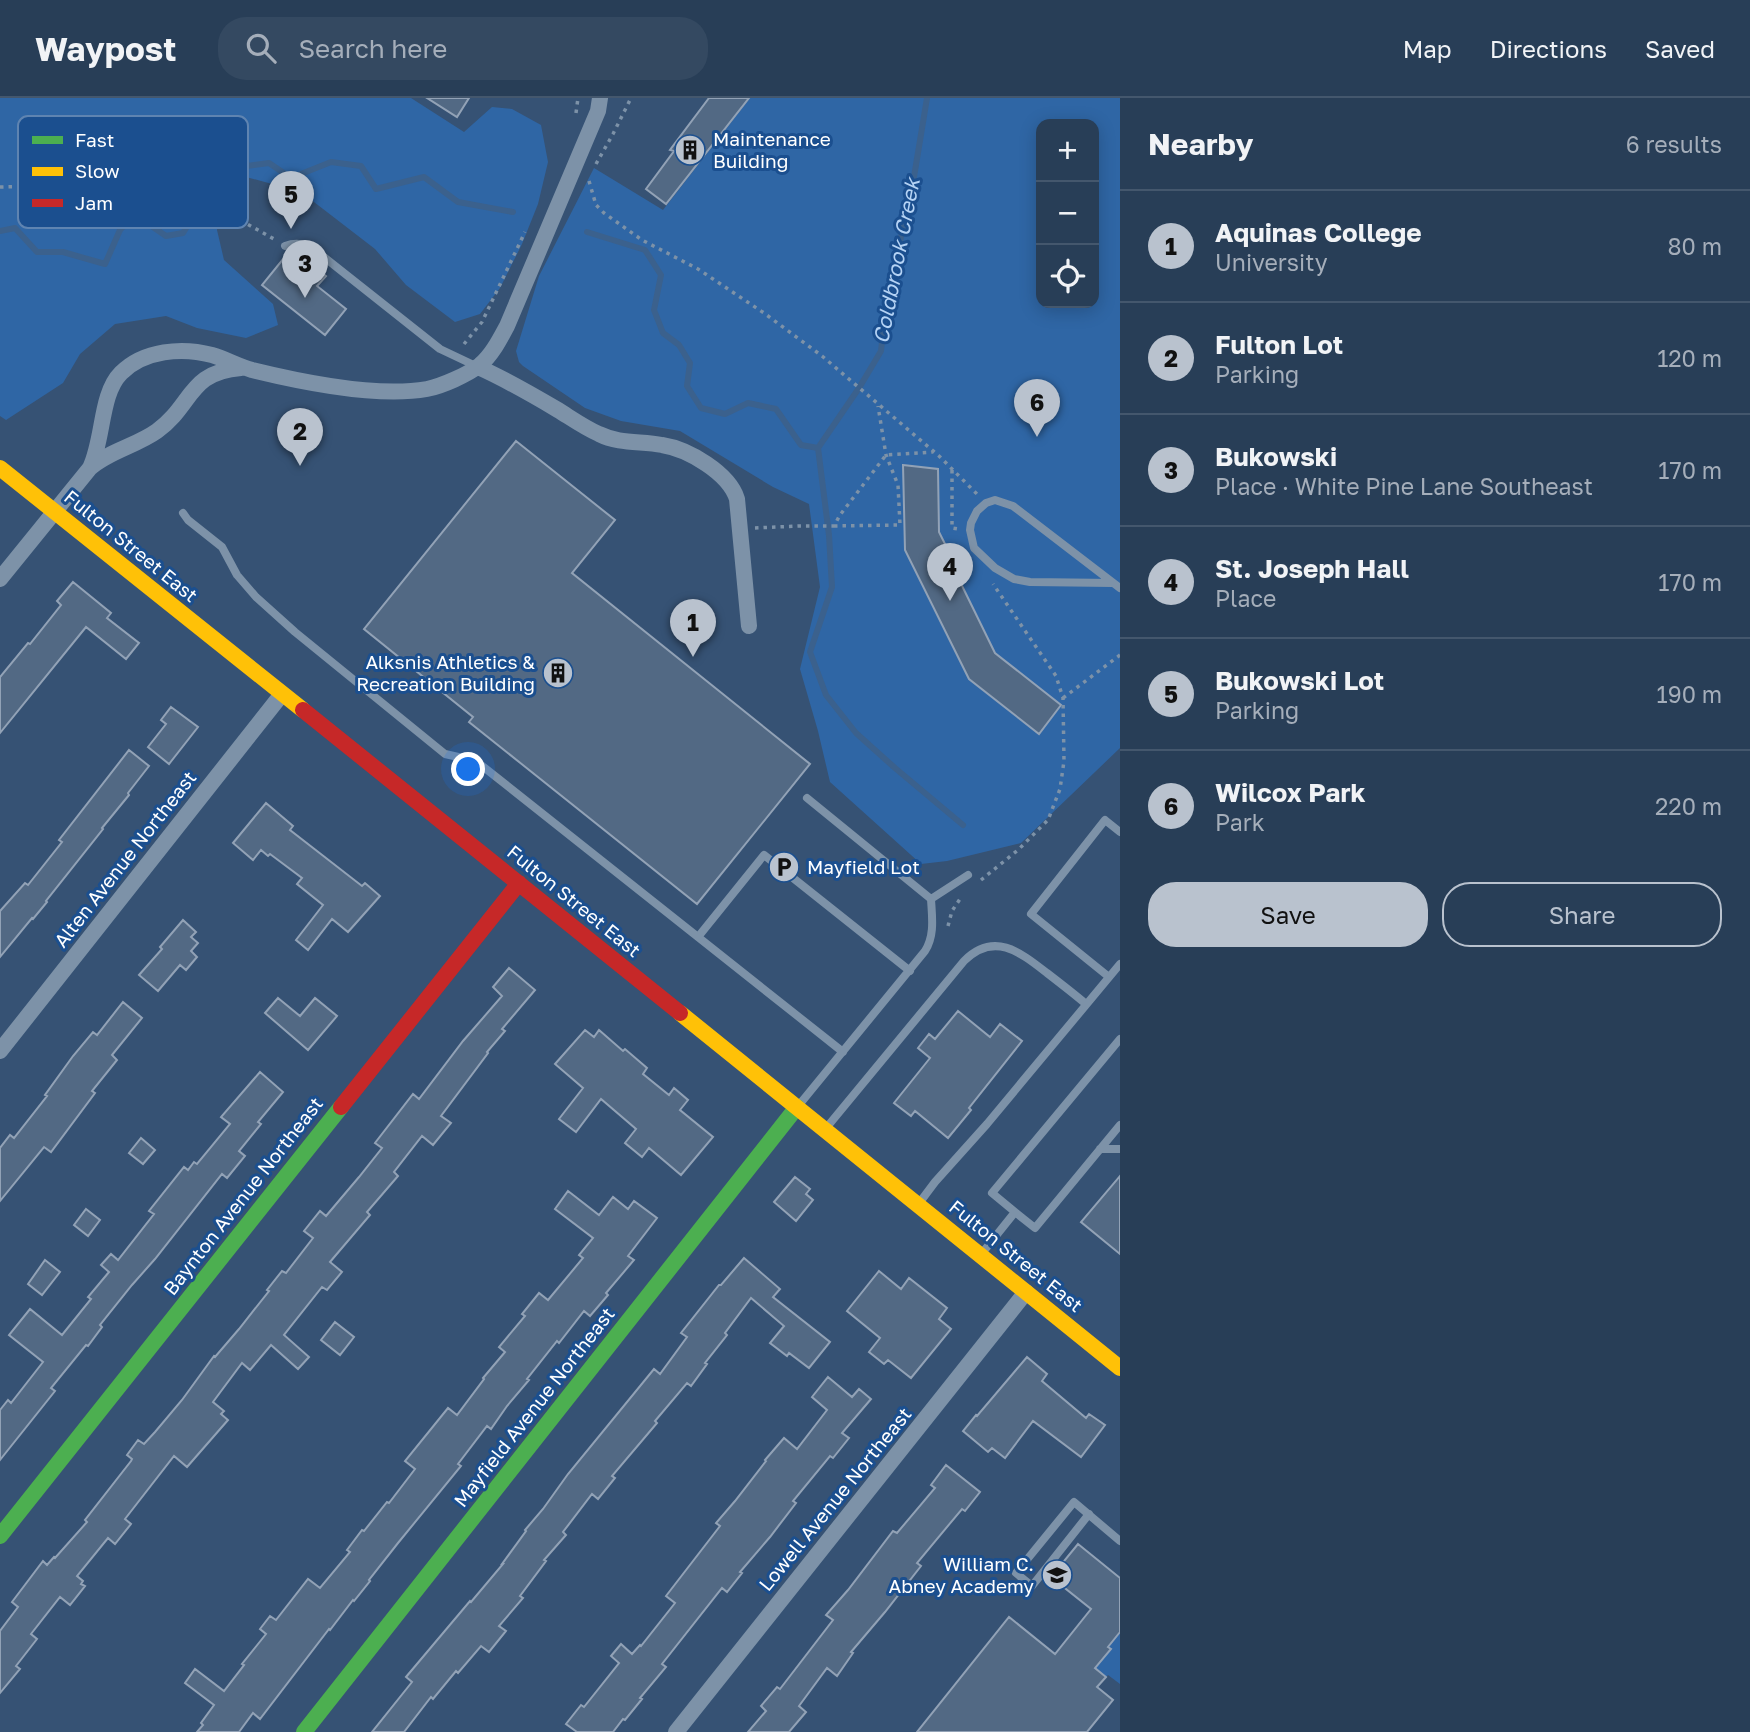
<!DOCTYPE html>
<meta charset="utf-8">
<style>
body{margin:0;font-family:"Golos Text",sans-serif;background:#344961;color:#f1f3f6}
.controls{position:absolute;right:21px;top:21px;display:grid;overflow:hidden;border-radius:14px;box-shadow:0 4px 18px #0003}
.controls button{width:63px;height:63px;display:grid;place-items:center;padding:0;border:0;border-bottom:2px solid #44576d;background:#283e57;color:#f1f3f6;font:35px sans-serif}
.you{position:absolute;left:469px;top:672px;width:24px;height:24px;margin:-18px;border:5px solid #fff;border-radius:50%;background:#1a73e8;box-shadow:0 0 0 10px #1a73e833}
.badge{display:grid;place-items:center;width:46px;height:46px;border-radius:50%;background:#b9c2ce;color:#111;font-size:23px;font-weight:700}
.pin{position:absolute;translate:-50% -58px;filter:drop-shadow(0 2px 4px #0008)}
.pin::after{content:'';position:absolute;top:37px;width:24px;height:21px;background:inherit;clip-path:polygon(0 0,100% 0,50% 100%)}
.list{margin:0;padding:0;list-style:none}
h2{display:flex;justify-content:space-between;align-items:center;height:91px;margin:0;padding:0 28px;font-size:30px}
h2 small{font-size:23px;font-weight:400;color:#a5aeba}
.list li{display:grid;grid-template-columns:46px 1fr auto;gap:21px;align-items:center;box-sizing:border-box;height:112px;padding:0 28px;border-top:2px solid #44576d}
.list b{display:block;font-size:26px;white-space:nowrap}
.list p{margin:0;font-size:23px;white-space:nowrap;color:#a5aeba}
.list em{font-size:23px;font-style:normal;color:#a5aeba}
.actions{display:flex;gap:14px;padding:21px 28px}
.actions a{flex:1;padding:16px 0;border:2px solid #b9c2ce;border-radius:28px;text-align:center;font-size:24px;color:#b9c2ce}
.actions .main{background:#b9c2ce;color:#111}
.icon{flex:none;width:38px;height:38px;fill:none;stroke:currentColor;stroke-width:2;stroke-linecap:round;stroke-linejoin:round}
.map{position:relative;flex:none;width:1120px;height:1634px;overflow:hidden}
header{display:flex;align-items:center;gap:42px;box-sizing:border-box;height:98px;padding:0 35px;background:#283e57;border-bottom:2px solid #44576d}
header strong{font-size:33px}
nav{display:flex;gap:38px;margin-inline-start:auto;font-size:24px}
.search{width:490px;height:63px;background:#344961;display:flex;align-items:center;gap:18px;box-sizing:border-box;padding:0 24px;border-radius:28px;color:#a5aeba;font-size:26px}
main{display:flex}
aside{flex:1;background:#283e57}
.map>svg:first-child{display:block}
</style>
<header>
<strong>Waypost</strong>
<div class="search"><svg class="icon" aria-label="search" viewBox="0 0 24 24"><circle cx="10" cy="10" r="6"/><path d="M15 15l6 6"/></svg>Search here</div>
<nav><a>Map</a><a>Directions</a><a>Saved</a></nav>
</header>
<main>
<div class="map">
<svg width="1120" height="1634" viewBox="0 0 1120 1634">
<rect width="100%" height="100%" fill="#365274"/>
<path fill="#2f66a5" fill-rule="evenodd" d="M0,0H411L464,34L492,9L512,11L541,27L548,64L538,106L522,146L500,190L480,216L455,224L406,187L375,151L301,94L239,77L220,100L217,132L224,162L273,206L278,227L246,240L197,230L166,218L115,226L80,256L63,285L6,322L0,318Z
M750,0H1120V650L1021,745L947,763L921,766L830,684L818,633L800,571L820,489L809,406L773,389L680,333L621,323L585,310L523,268L519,264L516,253L539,178L594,70L663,112ZM1041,26H1094V205H1041Z
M1120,1534V1586L1108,1577L1106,1579L1095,1570L1110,1552L1108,1549Z"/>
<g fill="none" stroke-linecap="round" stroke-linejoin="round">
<path stroke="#3b618d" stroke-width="6" d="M0,133L15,130L37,154H63L105,166L120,132L133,119L147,125L166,138L183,135L196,114L184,95L187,71L205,49L239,69L269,65L291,80L331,64L361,68L376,91L424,79L458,104L513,114
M587,134L645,152L661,177L654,212L663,235L679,247L690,265L687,288L701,310L725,316L748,305L776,311L801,347L818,350L829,437L832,489L810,554L826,597L856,635L895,670L963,727
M818,350L859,290L881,253L887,200L912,91L927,0"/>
</g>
<path fill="#526984" stroke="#92a2b6" stroke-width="2" d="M427,0H469L457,19Z
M709,0H749L666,106L646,91L674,53L670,52Z
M284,160L306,178L314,168L326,178L317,188L346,211L325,237L262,187Z
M516,343L615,422L572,475L810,666L697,806L469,624L473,619L364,531Z
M903,367L938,371L939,434L947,450L944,451L995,555L1061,607L1039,636L969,581L905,452Z
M73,484L111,515L107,520L139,545L126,561L86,529L0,635V579L28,545L30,546L61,507L57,503Z
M171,609L198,629L169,666L148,649L166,626L161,622Z
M129,652L149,668L128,695L129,697L102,730L103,731L46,803L47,804L33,821L32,820L0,859V813L25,785L28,787L62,744L59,742Z
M266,705L293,728L290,732L362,788L365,785L380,798L348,834L332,821L308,852L296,842L323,807L297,786L302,780L270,756L268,758L261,752L253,762L233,745Z
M183,822L196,834L191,839L198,845L191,853L197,859L186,872L180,867L158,893L139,877L162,851L160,849Z
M509,870L535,892L502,931L505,933L487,954L488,955L441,1018L451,1025L433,1047L422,1038L394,1074L398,1078L367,1114L370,1117L330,1164L342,1174L327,1192L322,1189L284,1237L309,1259L298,1271L271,1247L250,1272L242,1265L213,1304L224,1313L221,1316L228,1322L187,1369L174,1358L125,1421L131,1426L115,1446L108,1440L77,1478L83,1483L81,1486L85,1488L70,1507L60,1499L31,1536L37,1541L16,1568L20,1571L0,1595V1533L18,1509L12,1504L43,1463L47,1467L54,1459L55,1460L87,1424L85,1422L131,1363L132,1361L127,1357L138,1342L144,1346L155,1334L182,1302L214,1258L215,1259L239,1231L269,1193L267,1192L282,1173L286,1175L313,1140L304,1133L320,1113L326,1118L359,1079L382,1050L375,1045L413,996L419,1001L463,943L502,898L493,889Z
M278,900L300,918L315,900L337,918L308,952L265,915Z
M123,904L142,920L112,957L117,962L92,993L95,995L51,1054L44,1049L0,1103V1050L10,1037L14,1040L47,998L45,997L73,958L93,934L97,937Z
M958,913L990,939L1000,926L1022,943L969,1010L971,1012L948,1040L915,1013L911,1018L894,1005L930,960L918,950L929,936L935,941Z
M585,932L594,939L599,932L623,953L625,951L647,970L643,976L669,997L674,990L688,1002L680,1012L713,1039L681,1077L649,1050L642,1059L625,1045L636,1031L601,1001L576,1034L559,1021L583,990L555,966Z
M260,974L283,994L258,1024L261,1026L239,1053L245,1058L227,1080L222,1076L155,1161L132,1187L100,1227L102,1229L88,1248L86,1247L51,1290L55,1293L0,1362V1312L8,1302L11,1305L43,1264L9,1237L30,1211L62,1237L91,1201L88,1199L109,1174L101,1167L111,1156L118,1162L154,1116L149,1113L184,1069L188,1072L194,1064L197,1066L230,1026L221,1019Z
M141,1040L155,1052L143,1066L129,1055Z
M1120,1078V1156L1081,1124Z
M795,1079L810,1091L806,1096L813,1102L796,1123L774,1104Z
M568,1093L599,1117L613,1099L628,1111L634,1103L657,1120L628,1158L634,1162L606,1195L608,1197L590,1218L584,1213L559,1245L557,1243L527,1281L529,1282L507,1308L491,1331L487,1328L458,1366L461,1368L398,1445L369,1482L370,1483L354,1503L353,1502L330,1532L329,1531L260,1621L253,1615L239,1634H197L203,1627L201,1625L214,1607L185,1585L195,1571L224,1593L244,1567L242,1566L266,1536L260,1531L270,1518L276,1522L308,1481L320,1490L350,1454L347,1452L362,1432L364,1433L387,1404L389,1405L415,1371L405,1363L448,1310L457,1317L484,1281L483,1280L505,1254L499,1249L525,1218L522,1216L539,1195L548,1202L583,1160L579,1157L593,1140L555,1111Z
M86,1111L100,1122L88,1138L74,1127Z
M744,1160L780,1191L773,1199L830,1244L809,1270L789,1255L787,1258L770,1245L784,1228L751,1200L725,1235L727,1237L705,1265L707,1266L691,1288L687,1285L655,1323L657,1325L612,1378L615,1380L598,1401L592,1396L563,1434L566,1437L544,1462L546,1463L520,1498L523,1500L499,1528L506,1533L489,1554L481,1548L458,1575L456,1573L433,1601L431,1599L404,1634H372L412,1584L406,1579L470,1503L471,1504L503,1466H502L526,1433L525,1432L543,1411L568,1376L654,1271L660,1276L687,1239L681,1235L719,1187H721Z
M45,1162L60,1174L42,1197L28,1186Z
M879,1173L901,1191L909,1180L947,1210L939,1221L951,1231L911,1280L888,1262L884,1266L869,1254L880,1240L847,1213Z
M335,1224L354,1239L340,1257L321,1242Z
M1027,1259L1047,1276L1042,1283L1086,1320L1089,1316L1105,1327L1081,1359L1033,1323L1005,1360L992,1350L988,1354L963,1333L976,1317L977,1318Z
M828,1279L852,1299L859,1291L871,1301L842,1335L849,1340L833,1360L830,1358L793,1403L796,1405L770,1439L740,1474L742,1475L727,1494L722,1490L662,1566L666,1569L640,1600L642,1601L625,1622L623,1621L613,1634H577L566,1626L581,1607L584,1609L619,1565L611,1558L621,1546L632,1556L640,1547L641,1548L675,1505L666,1498L720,1428L716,1425L735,1403L766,1363L765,1362L784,1340L797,1351L827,1312L812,1299Z
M946,1367L980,1394L965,1413L962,1411L917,1465L921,1468L885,1514L851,1554L853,1555L837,1578L827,1570L799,1608L806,1614L789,1634H748L766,1613L761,1608L777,1589L780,1591L833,1522L826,1517L848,1492L893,1433L897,1435L935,1390L931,1387Z
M1078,1446L1120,1480V1534L1108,1549L1111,1551L1095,1570L1106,1579L1097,1589L1113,1602L1087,1634H917L1009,1519L1055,1556L1091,1511L1051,1479Z"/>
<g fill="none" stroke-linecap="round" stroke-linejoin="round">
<path stroke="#7d92a8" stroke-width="3.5" stroke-dasharray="3.5 5" stroke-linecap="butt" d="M576,15L578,0
M596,66L613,36L631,0
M589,83L596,107L604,115L642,142L698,171L764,215L822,258L939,358L978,397
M0,89L126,86L231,117L274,141
M464,246L482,224L525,134
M952,372V430L958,431
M834,428L900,427L898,387L886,357L878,308
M755,430L798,428H834L840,417L886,357L933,354
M1063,600L1120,557
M981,782L1018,752L1048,722L1060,691L1064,663L1063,600L1056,578L993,486
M948,828L952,813L960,801"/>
<path stroke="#7d92a8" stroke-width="8" d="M285,148C296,144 305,145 315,152L440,251L478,269
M183,415L188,422L222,449L237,477L256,499L295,534L445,656L476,663L843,954
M1113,485L1030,484L1014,481L995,470L974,450L970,432L971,425L977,413L986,405L995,402L1013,408L1120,490
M931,801L968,777
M698,839L764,757L910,873
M1109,879L1031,816L1105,722L1120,734
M799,1007L925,853C935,837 932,819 931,801L807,700
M827,1029L964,863C994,833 1020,854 1047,875C1060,885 1073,895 1086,906
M1100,1051H1120
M920,1104L935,1084L987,1026L1120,866
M1015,1114L992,1095L1120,941
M983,1154L1015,1114L1035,1130L1120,1027
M1089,1416L1032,1488L1016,1475L1074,1404L1120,1443"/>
<path stroke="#7d92a8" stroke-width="16" d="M478,269C505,281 531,296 558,312C571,320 585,330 599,336C619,346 641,343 662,347C688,351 729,375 737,401L749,528
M90,370C104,341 100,296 121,275C144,252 182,249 212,257C226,261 238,268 252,272C301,284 377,300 427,291C442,288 467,277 480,267C492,257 500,241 507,228L598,13L600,0
M0,481L90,370C109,353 136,348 157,333C193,307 188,274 241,270
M0,953L282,596
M676,1634L1026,1194"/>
<path stroke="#4caf50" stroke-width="16" d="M0,1438L341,1009
M304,1634L797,1009"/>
<path stroke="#ffc107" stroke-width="16" d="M0,370L303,612
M680,915L1120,1270"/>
<path stroke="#c62828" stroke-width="16" d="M303,612L680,915
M341,1009L519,785"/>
</g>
<defs>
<g id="building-disc" transform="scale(1.575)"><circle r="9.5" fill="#b9c2ce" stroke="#1b4f8f"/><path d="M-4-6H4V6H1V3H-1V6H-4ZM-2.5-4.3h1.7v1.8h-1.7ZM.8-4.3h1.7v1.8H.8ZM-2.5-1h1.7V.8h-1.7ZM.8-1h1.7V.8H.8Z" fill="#111"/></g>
<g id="parking-disc" transform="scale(1.575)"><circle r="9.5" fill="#b9c2ce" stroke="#1b4f8f"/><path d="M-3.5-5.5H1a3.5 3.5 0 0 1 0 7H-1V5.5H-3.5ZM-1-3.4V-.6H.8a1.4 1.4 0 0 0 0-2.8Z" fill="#111"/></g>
<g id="school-disc" transform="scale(1.575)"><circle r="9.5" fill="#b9c2ce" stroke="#1b4f8f"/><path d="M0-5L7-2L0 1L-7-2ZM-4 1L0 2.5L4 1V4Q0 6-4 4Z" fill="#111"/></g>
</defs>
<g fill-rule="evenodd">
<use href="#building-disc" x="690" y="52"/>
<use href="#building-disc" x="558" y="575"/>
<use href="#parking-disc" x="784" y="769"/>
<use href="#school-disc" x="1057" y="1477"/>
</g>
<g text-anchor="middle" stroke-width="6" stroke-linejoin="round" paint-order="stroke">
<g font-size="19" fill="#fff" stroke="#1b4f8f" text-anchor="start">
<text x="713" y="48">Maintenance<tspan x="713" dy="22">Building</tspan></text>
<text x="535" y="571" text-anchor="end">Alksnis Athletics &amp;<tspan x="535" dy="22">Recreation Building</tspan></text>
<text x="807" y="776">Mayfield Lot</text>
<text x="1034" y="1473" text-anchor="end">William C.<tspan x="1034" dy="22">Abney Academy</tspan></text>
</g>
<g font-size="19" fill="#fff" stroke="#1b4f8f">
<text transform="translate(131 448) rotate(39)" y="7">Fulton Street East</text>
<text transform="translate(125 761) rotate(-52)" y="7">Alten Avenue Northeast</text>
<text transform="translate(574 803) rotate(39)" y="7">Fulton Street East</text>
<text transform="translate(243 1098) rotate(-52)" y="7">Baynton Avenue Northeast</text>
<text transform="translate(1016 1158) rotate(39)" y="7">Fulton Street East</text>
<text transform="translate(534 1309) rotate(-52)" y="7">Mayfield Avenue Northeast</text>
<text transform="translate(835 1401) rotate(-51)" y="7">Lowell Avenue Northeast</text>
</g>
<g font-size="21" font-style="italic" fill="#b5d3f5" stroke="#1b4f8f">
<text transform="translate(897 163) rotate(-79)" y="7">Coldbrook Creek</text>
</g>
</g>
<rect x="18" y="18" width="230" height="112" rx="10" fill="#1b4f8f" stroke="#5f84b1" stroke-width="2"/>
<rect x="32" y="38" width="31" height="8" fill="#4caf50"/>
<rect x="32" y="69" width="31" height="9" fill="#ffc107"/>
<rect x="32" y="101" width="31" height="8" fill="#c62828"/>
<g font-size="19" fill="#fff">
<text x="75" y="49">Fast</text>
<text x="75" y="80">Slow</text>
<text x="75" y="112">Jam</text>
</g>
</svg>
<div class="controls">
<button>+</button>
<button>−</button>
<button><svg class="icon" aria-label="locate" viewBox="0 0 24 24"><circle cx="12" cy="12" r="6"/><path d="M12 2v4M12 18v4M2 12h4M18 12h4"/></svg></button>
</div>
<div class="you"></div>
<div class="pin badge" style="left:693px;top:559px">1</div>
<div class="pin badge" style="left:300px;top:368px">2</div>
<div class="pin badge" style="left:305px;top:200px">3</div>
<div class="pin badge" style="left:950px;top:503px">4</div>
<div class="pin badge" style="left:291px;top:131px">5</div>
<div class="pin badge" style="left:1037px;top:339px">6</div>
</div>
<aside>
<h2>Nearby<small>6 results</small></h2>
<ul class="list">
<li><span class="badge">1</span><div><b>Aquinas College</b><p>University</p></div><em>80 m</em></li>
<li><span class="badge">2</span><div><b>Fulton Lot</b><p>Parking</p></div><em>120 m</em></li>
<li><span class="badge">3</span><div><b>Bukowski</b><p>Place · White Pine Lane Southeast</p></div><em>170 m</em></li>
<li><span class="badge">4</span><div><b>St. Joseph Hall</b><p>Place</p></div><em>170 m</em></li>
<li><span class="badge">5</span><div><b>Bukowski Lot</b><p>Parking</p></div><em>190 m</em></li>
<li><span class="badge">6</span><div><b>Wilcox Park</b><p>Park</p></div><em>220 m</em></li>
</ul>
<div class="actions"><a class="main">Save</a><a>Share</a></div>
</aside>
</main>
